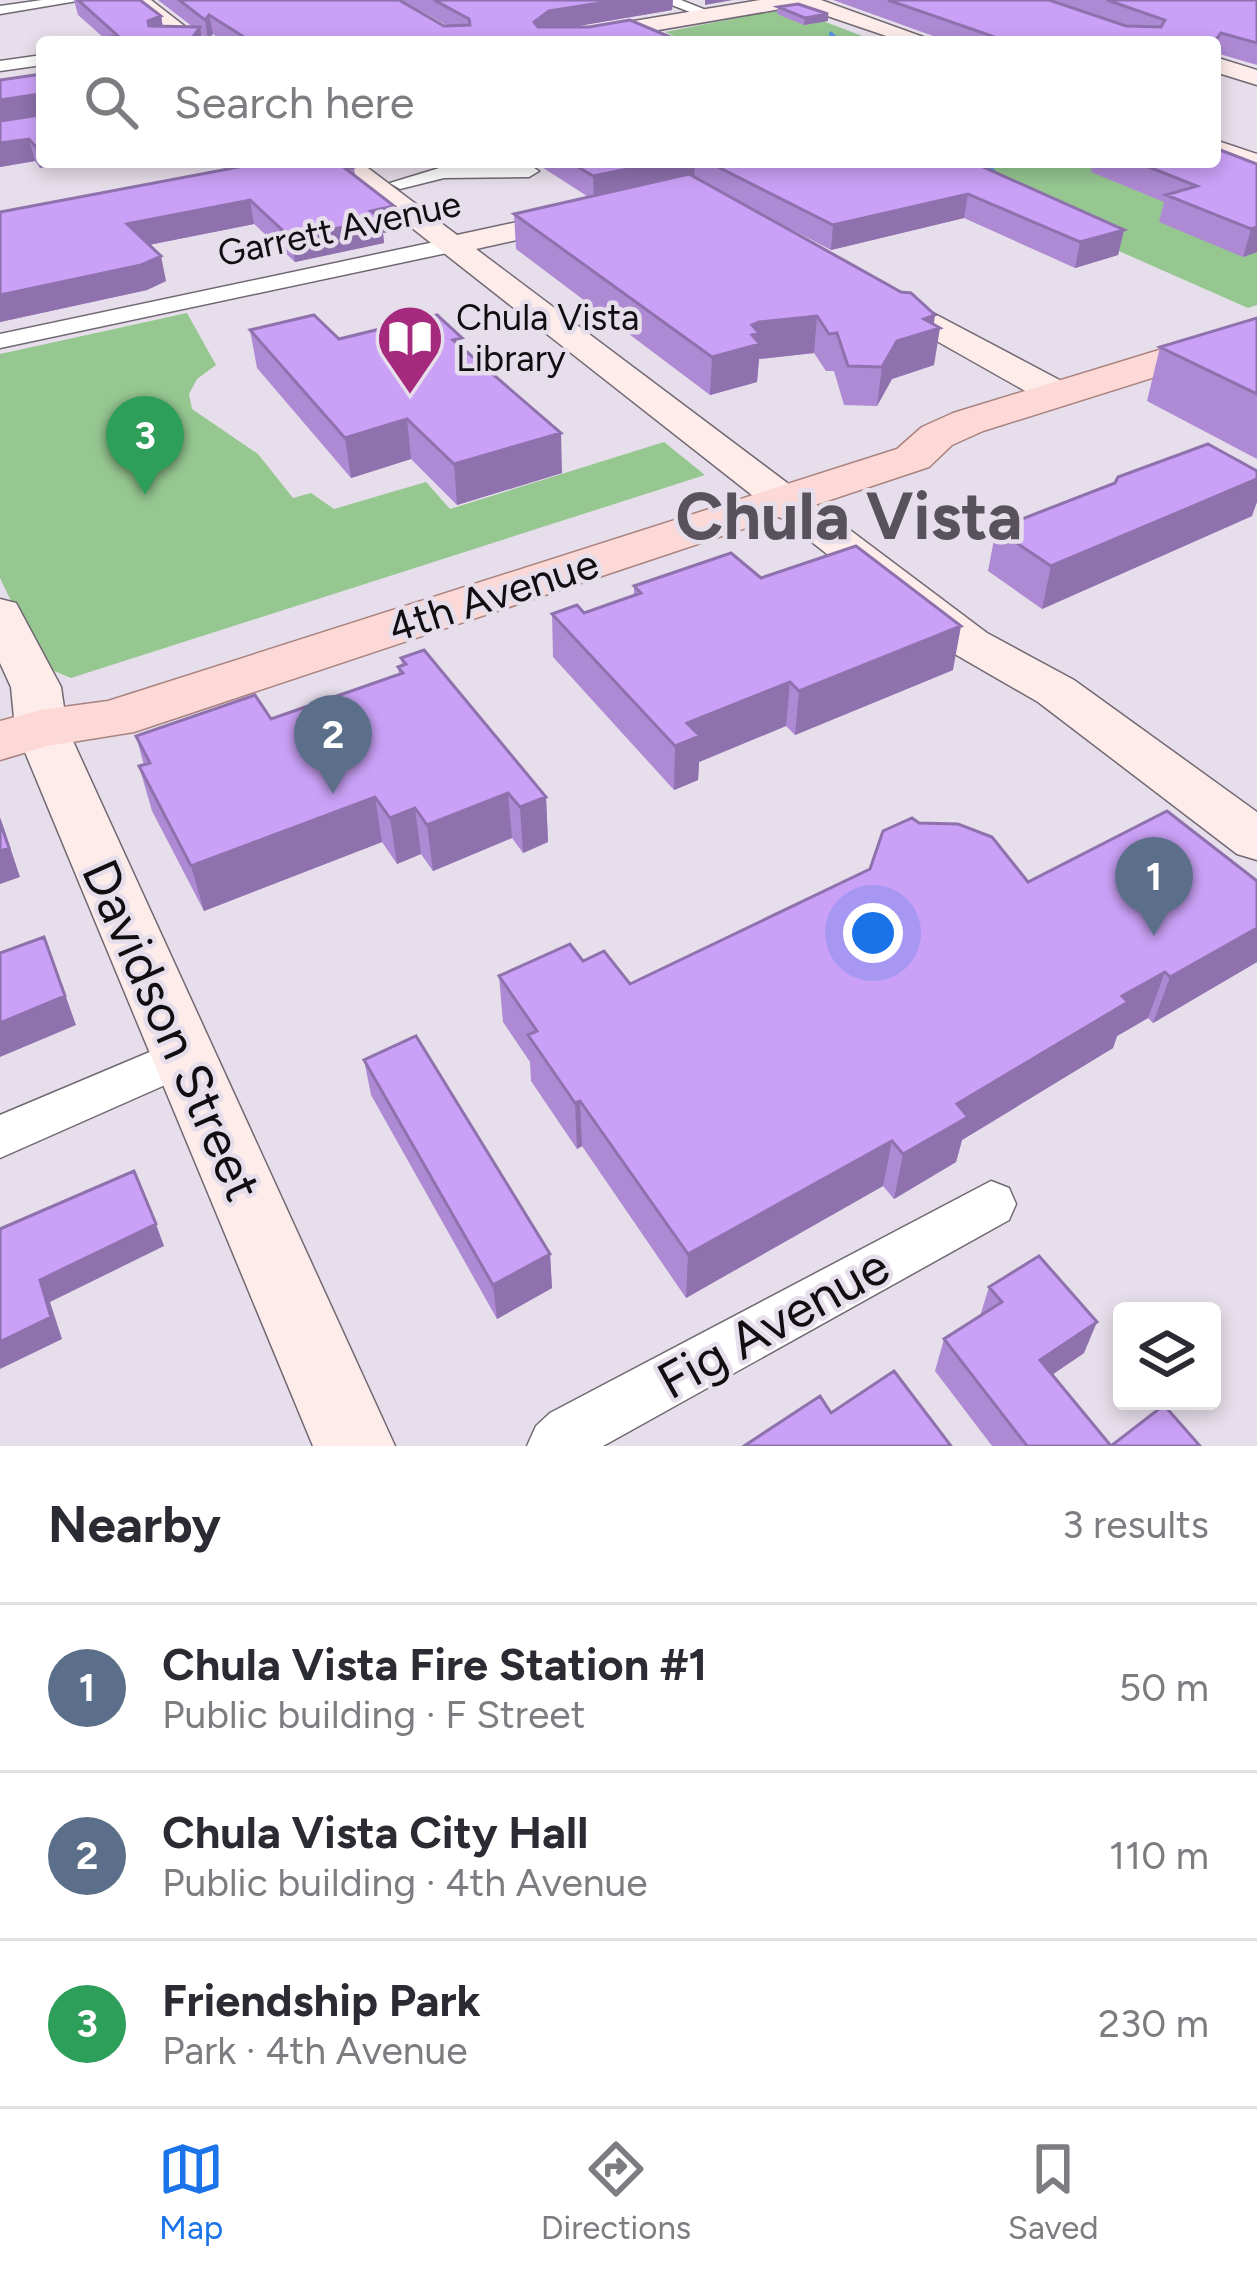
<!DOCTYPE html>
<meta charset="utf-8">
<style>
body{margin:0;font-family:Figtree,sans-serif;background:#f7f7f7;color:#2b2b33}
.controls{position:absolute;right:36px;bottom:36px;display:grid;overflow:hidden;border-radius:12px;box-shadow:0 6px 18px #0003}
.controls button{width:108px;height:108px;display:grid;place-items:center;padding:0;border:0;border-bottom:3px solid #e1e1e2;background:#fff;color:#2b2b33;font:60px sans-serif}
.you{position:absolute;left:873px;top:933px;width:42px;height:42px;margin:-30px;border:9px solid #fff;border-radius:50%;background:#1a73e8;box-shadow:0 0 0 18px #1a73e833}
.badge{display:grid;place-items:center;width:78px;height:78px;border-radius:50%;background:#1a73e8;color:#fff;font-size:39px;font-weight:700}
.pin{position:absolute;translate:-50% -99px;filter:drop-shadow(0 3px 6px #0008)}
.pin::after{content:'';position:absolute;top:63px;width:42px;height:36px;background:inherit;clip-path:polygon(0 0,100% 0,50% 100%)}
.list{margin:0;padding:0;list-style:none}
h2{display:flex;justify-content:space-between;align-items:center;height:156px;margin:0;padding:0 48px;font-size:51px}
h2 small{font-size:39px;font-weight:400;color:#7c7c81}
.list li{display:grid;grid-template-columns:78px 1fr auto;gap:36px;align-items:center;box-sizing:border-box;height:168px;padding:0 48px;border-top:3px solid #e1e1e2}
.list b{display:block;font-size:45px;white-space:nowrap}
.list p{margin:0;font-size:39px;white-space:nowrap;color:#7c7c81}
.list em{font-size:39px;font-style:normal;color:#7c7c81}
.icon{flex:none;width:66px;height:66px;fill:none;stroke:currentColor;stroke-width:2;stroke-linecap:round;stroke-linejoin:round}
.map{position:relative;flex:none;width:1257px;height:1446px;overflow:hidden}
.search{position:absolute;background:#fff;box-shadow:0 6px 18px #0003;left:36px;right:36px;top:36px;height:132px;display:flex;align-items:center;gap:30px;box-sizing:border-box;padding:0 42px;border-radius:12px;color:#7c7c81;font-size:45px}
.sheet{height:660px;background:#fff}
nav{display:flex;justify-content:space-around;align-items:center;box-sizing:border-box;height:168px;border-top:3px solid #e1e1e2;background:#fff;font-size:33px;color:#7c7c81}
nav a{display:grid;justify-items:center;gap:6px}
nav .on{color:#1a73e8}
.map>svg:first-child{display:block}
</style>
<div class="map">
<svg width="1257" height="1446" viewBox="0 0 1257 1446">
<rect width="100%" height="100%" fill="#e6deea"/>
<path fill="#96c791" d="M789,8L878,42H687L665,32Z
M917,162H1190L1257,187V305L1248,308Z
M187,313L216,365L197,379L189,394L192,409L258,454L293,498L311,493L334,509L426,482L450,509L664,442L705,475L71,678L42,666L0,578V354Z"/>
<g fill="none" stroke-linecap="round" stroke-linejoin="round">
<path stroke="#5996df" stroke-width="4.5" d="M831,34L839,42
M985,162L998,177"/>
<g stroke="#706973" stroke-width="3">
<path id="street" d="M42,0H83L0,14V6Z
M659,0H681L716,14L708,19Z
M42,55V65L0,71V61Z
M459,162L529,165L539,171L529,177L444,178L400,189L390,183Z
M453,238L464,245L461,250L0,348V334Z
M183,1038L199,1044L206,1057L199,1070L0,1158V1115Z
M991,1181L1009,1188L1016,1204L1009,1220L603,1446H527L536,1426L550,1413Z"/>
</g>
<g stroke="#706973" stroke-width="3">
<path id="secondary" d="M128,0H151L205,42H180Z
M760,0H821L937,42H904L798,6L589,42H539L550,35Z
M1215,57L1257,70V85L1215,72Z
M1215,140L1257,154V172L1215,157Z
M328,162H360L457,235L582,208L593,211L597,217L593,223L476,249L987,633L1074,680L1257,812V860L1237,854L1038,702L953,653Z
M878,284L1069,385L1075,393L1069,401H1043L866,301L861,294Z
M0,599L16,603L61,687L67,728L395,1446H313L15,728L11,687L0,663Z"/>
</g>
<g stroke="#a8827f" stroke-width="3">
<path id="primary" d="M1257,320V345L983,431L952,445L929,467L134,732L47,746L0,760V721L41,710L108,701L897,449L922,427L953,413Z"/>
</g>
<use href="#street" fill="#fff" fill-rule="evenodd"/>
<use href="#secondary" fill="#feecea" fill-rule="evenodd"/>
<use href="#primary" fill="#fcd9d6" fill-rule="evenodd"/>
</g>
<path fill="#af8ad4" d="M74,0H140L161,16L163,27H193L158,0H399L444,26H448L401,0H673L672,10L572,27L682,42H224L213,34L208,40L201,34L203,42H91V40L104,38L78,15Z
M833,0H1257V65L1216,53L1215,55V42H950Z
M778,7L828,14V21L804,25L777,14Z
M42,74L40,168L35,161L0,167Z
M231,162H347L354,167L355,176L394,206L397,230L383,233L384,243L295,262L254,224L149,245L166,281L147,290L0,322V212L237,167Z
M534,162H972L1124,230L1118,255L1075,268L964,218L831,250L750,208L934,324V365L892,379L877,406L844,405L834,371H826L814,353L759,359L757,382L710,395L516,249L514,214L590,198Z
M1093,162L1257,164V252L1243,257L1159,222L1164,202L1091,172Z
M1257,318V459L1147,401L1160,347Z
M250,330L463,349L562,473L457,505L411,459L351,478L257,368Z
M1252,516L1042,609L988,571L996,529Z
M761,578L953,670L795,735L786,726L699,762L698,780L674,790L553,657L552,614L584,613L634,595V586Z
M401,658L546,797L548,842L523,853L512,838L433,871L421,854L397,864L382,842L204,911L152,811L139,766L144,765L136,736L271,719L399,674L398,667L402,666Z
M919,823L1028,882L1257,881V962L1153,1023L1148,1018L1117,1036L1113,1048L962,1140L956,1162L894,1199L883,1186L686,1298L582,1146L577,1149L531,1081L530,1062L503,1022L499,976L583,961L630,984L870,869Z
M364,1060L550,1254L552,1288L497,1319L371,1095Z
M989,1287L1084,1353L1052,1375L1111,1446H1200H992L935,1371L944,1339L980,1316Z"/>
<path fill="#8e71ad" d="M619,0H673L672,10L549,31L535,41L534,22L549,11Z
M705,0H733L705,5Z
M828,14V21L804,25L805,18Z
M209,15L213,34L208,40L205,20Z
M161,16L164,35L152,40L148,21Z
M200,27L203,42H190V41Z
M40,94L42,115L0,122V100Z
M29,139L35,161L0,167V143Z
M42,145V162H77L40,168L35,146Z
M422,162H453L423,168Z
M663,162H695L694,179L628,187V193L594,200L593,176Z
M968,194L964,218L831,250L833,225Z
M250,200L254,224L133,248L127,224Z
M394,206L397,230L383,233L384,243L295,262L291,238L371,211Z
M1257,227V252L1243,257L1251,229Z
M1124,230L1118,255L1075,268L1080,242Z
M161,256L166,281L147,290L0,322V295Z
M935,315L933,330L940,328L934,365L892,379L877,406L882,367L897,341L924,319Z
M817,316L814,353L759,359L757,382L710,395L712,357L752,325L759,322Z
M407,419L411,459L351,478L345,438Z
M561,433L562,473L457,505L454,464Z
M1257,479V502L1252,516L1042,609L1051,566Z
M961,626L953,670L795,735L799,691Z
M790,682L786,726L699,762L698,780L674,790L675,746L687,723Z
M508,793L512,838L433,871L427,825Z
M375,797L382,842L204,911L191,866Z
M546,797L548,842L523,853L520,807Z
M415,808L421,854L397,864L390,818Z
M0,817L20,877L0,884Z
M1257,928V962L1153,1023L1170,977Z
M55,966L76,1025L0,1057V1023Z
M1165,972L1148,1018L1117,1036L1113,1048L962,1140L956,1162L894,1199L903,1154L957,1104L1122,996Z
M580,1101L582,1146L577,1149L575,1103Z
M892,1141L883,1186L686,1298L688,1254Z
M156,1224L164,1246L50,1302L62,1339L0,1369V1342L40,1280Z
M550,1254L552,1288L497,1319L493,1285Z
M1097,1322L1084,1353L1028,1391L1040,1360Z"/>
<path fill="#cba1f7" stroke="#8e71ad" stroke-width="3" d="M78,0H140L161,16L148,21L149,26L200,27L190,41L192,42H93L91,40L118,36Z
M179,0H399L444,26L470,25L469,19L434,0H619L549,11L534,22L538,27H589L630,20L682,42H252L209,15L205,20Z
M888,0H1049L1126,26L1161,27L1165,20L1107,0H1257V43L1221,33L1215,41L1212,42H1009Z
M798,4L828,14L805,18L778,7Z
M42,74V145L35,146L29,139L0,143V121L40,115V94L0,100V80Z
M1215,148L1257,164V227L1251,229L1166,195L1197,186L1136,162H1215Z
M265,162H347L354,167L346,169L394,206L371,211L381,219L291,238L250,200L127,224L161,256L141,265L0,295V212Z
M570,162H663L593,176Z
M708,162H972L1124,230L1080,242L968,194L833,225Z
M689,174L901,292L911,293L935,315L924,319L940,328L897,341L882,367L848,366L837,333L829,334L817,316L759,322L752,325L759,333L752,335L760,344L712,357L514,214Z
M314,315L339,339L437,315L462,338L453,340L561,433L454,464L407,419L345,438L250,330Z
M1257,318V394L1160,347Z
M1208,444L1257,471V479L1051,566L996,529L1115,483L1118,477Z
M856,546L961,626L799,691L790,682L687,723L700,736L675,746L552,614L577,605L584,613L641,593L634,586L731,553L761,578Z
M424,650L546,797L520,807L508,793L427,825L415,808L390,818L375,797L191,866L139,766L150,763L136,736L255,695L271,719L403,673L398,667L406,664L401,658Z
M1167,811L1257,881V928L1170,977L1165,972L1122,996L1128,1002L957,1104L968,1117L903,1154L892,1141L688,1254L580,1101L575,1103L528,1035L537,1031L499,976L570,944L583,961L604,951L630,984L870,869L883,831L912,818L919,823L958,824L992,837L1028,882Z
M0,822L9,848L0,851Z
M44,937L65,996L0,1023V953Z
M416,1036L550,1254L493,1285L364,1060Z
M134,1171L156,1224L40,1280L51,1317L0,1342V1229Z
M1039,1256L1097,1322L1040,1360L1111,1446L1164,1405L1200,1446H1027L944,1339L1002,1302L989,1287Z
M894,1371L951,1446H744L820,1396L831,1413Z"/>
<defs>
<g id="library-pin" transform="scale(3.45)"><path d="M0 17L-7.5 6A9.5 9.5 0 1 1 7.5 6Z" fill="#a52a7e" stroke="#e6deea"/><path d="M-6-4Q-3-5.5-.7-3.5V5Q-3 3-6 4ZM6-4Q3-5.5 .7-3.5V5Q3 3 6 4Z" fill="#fff"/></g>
</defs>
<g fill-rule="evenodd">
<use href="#library-pin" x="410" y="338"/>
</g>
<g text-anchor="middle" stroke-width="9" stroke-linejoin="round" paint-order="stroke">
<g font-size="36" fill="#110e12" stroke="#e6deea">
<text transform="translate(339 228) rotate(-12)" y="13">Garrett Avenue</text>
</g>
<g font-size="36" fill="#110e12" stroke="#e6deea" text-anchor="start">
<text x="456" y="330">Chula Vista<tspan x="456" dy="41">Library</tspan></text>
</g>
<g font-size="42" fill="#110e12" stroke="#e6deea">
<text transform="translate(493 595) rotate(-18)" y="15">4th Avenue</text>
</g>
<g font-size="51" fill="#110e12" stroke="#e6deea">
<text transform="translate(172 1030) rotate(66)" y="18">Davidson Street</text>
<text transform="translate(773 1323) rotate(-29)" y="18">Fig Avenue</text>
</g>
<g font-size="66" font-weight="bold" fill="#58525c" stroke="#e6deea">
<text x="849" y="539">Chula Vista</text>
</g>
</g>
</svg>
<div class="controls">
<button><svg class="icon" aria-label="layers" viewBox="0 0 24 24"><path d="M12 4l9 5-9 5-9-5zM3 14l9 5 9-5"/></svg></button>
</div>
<div class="you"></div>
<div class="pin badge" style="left:1154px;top:936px;background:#5c6f8a">1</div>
<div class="pin badge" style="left:333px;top:794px;background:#5c6f8a">2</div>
<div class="pin badge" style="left:145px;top:495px;background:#2e9e5b">3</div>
<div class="search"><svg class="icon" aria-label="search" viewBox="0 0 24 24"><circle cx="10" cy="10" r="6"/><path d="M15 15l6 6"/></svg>Search here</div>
</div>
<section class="sheet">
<h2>Nearby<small>3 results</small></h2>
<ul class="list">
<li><span class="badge" style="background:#5c6f8a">1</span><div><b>Chula Vista Fire Station #1</b><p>Public building · F Street</p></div><em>50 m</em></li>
<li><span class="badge" style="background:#5c6f8a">2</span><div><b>Chula Vista City Hall</b><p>Public building · 4th Avenue</p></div><em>110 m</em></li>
<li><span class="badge" style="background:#2e9e5b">3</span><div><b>Friendship Park</b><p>Park · 4th Avenue</p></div><em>230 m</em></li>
</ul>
</section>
<nav>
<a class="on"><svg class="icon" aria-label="map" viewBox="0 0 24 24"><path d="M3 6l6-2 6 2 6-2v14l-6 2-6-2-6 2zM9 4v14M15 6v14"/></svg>Map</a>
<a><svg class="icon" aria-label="directions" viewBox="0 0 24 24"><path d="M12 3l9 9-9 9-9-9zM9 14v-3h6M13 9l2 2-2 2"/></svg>Directions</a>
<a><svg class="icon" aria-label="saved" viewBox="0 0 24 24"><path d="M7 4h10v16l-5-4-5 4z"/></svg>Saved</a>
</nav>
